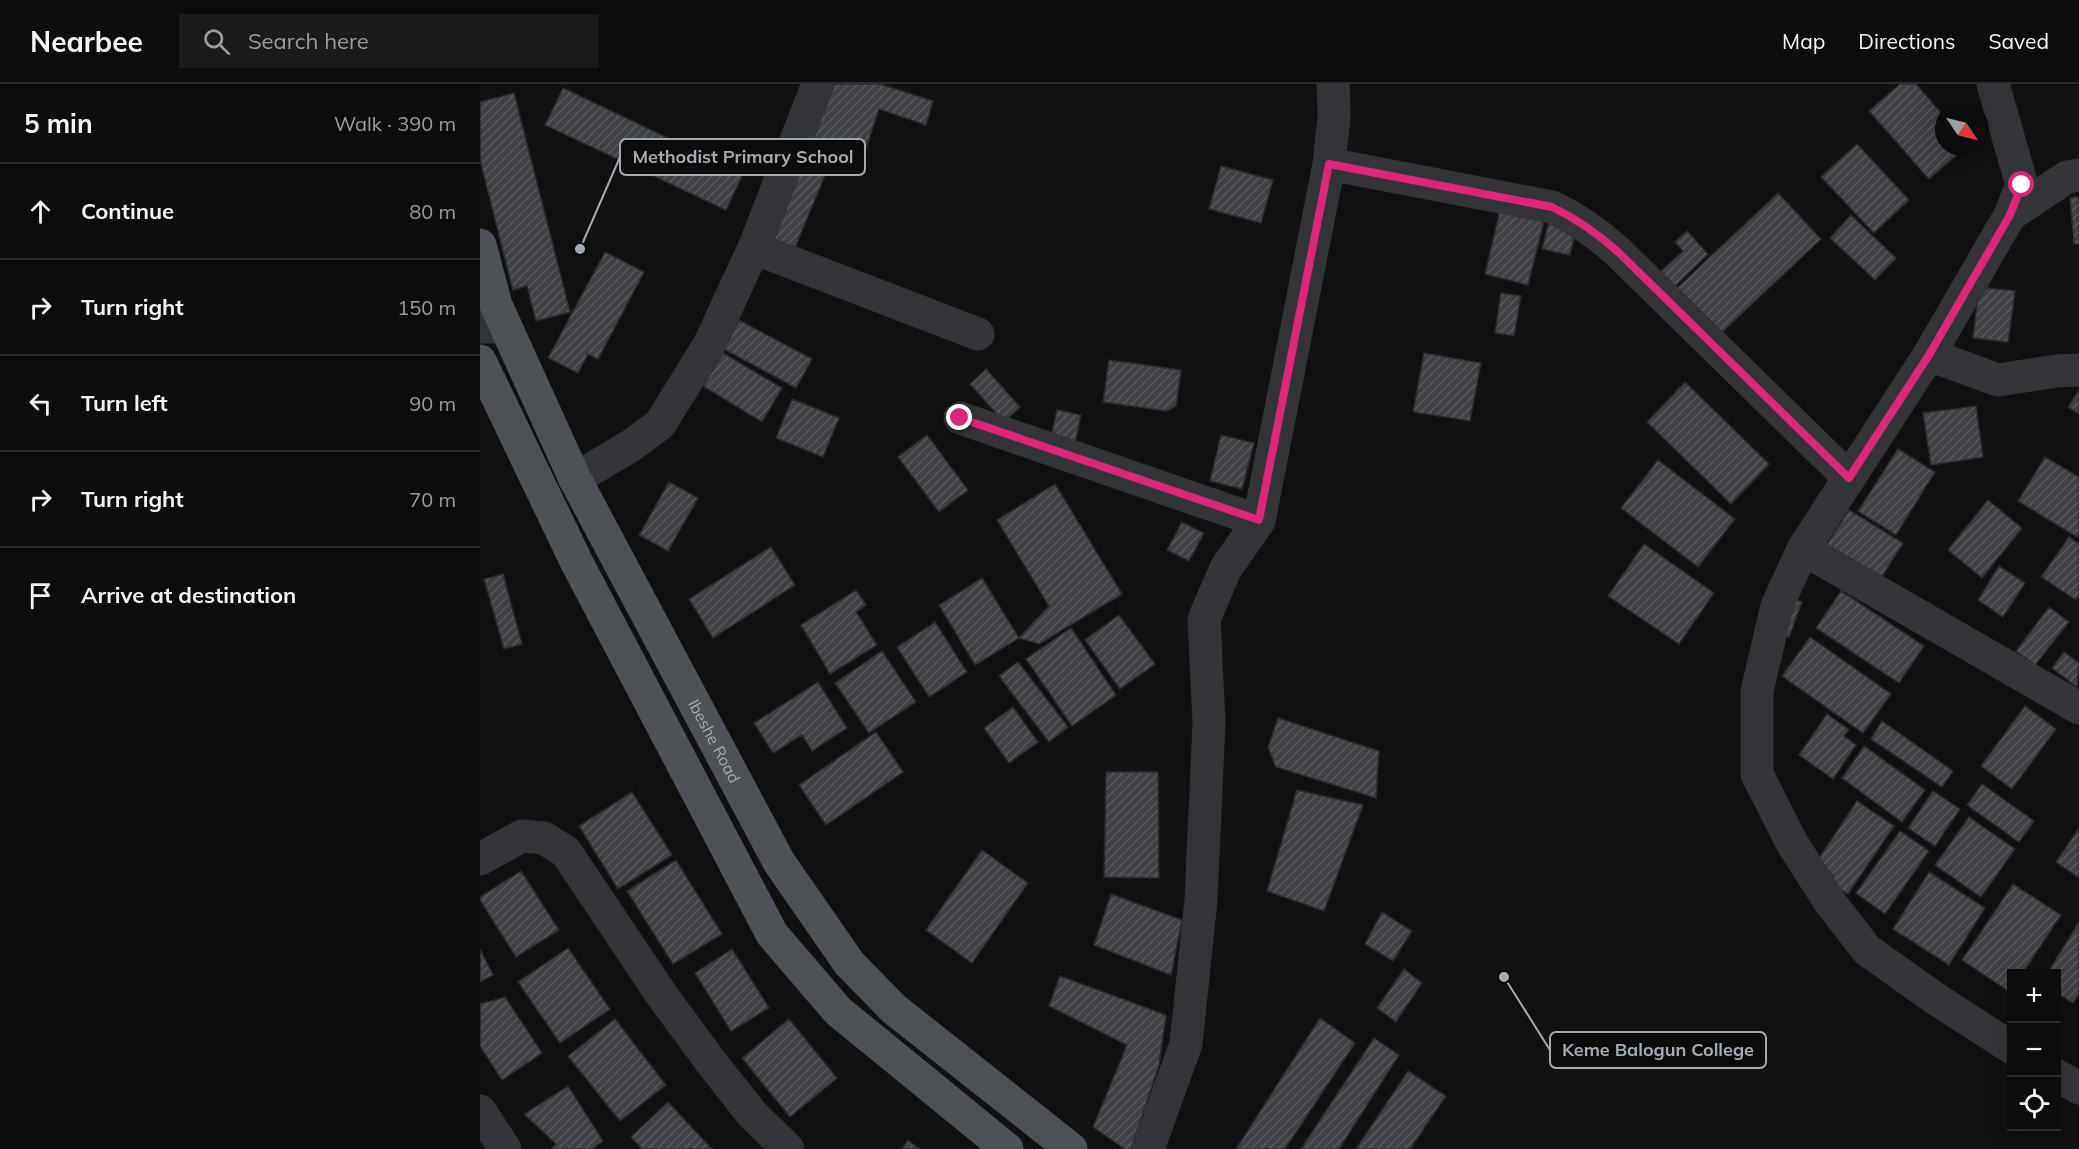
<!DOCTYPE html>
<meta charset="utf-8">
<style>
body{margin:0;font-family:Mulish,sans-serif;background:#1b1b1c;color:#f1f3f6}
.controls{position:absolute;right:18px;bottom:18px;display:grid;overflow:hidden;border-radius:0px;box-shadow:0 6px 24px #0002}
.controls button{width:54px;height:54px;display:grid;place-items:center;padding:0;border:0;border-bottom:2px solid #2d2d2e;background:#0d0d0e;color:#f1f3f6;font:30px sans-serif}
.compass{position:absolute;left:1455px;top:18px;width:54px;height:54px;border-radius:50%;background:#0d0d0e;box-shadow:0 6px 24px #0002;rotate:125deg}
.stop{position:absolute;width:18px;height:18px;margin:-14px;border:4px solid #db2777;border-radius:50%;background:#fff}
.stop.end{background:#db2777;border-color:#fff;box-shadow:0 2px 6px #0008}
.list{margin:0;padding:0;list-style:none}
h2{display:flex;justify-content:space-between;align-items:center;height:78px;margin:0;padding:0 24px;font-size:26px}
h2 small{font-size:20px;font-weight:400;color:#9a9c9e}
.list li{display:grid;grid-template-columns:39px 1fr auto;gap:18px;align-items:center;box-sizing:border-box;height:96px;padding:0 24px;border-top:2px solid #2d2d2e}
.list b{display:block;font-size:22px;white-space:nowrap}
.list em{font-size:20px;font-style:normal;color:#9a9c9e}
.icon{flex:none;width:33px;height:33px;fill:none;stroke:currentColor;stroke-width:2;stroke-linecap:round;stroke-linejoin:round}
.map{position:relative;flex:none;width:1599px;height:1065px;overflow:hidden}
header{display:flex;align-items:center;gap:36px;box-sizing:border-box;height:84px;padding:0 30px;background:#0d0d0e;border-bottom:2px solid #2d2d2e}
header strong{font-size:28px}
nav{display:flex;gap:33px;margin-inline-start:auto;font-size:21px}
.search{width:420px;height:54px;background:#1b1b1c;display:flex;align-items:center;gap:15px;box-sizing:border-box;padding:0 21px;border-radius:0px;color:#9a9c9e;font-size:22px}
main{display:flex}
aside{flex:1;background:#0d0d0e}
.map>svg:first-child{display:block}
</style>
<header>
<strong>Nearbee</strong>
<div class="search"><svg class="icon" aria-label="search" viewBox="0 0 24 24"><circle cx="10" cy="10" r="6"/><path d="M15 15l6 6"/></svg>Search here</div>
<nav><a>Map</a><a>Directions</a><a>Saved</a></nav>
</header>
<main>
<aside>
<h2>5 min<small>Walk · 390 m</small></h2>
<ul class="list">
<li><svg class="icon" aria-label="ahead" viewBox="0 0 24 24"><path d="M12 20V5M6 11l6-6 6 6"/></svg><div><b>Continue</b></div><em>80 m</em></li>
<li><svg class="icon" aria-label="right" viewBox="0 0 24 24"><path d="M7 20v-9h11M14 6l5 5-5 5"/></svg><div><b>Turn right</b></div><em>150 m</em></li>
<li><svg class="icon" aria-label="left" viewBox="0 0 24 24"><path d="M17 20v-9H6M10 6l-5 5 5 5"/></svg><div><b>Turn left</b></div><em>90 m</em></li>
<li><svg class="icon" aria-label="right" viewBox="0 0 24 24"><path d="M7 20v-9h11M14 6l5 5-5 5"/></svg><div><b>Turn right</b></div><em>70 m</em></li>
<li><svg class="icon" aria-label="arrive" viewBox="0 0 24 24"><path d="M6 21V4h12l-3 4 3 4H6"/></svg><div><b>Arrive at destination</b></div></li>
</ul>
</aside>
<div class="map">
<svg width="1599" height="1065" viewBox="0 0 1599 1065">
<defs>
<pattern id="building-hatch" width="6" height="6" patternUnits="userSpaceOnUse" patternTransform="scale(1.5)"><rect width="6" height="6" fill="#404145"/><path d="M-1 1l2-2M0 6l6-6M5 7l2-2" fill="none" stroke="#585a5d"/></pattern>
</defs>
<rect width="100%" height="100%" fill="#111112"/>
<path fill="url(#building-hatch)" stroke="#2b2c2e" stroke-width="1.5" d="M348,0H400L453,17L446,41L399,25L383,74L330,56Z
M1420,0H1436L1464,32V63H1486L1449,95L1389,27Z
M83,4L263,90L246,126L65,41Z
M34,9L90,228L56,237L47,202L33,206L0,76V18Z
M1377,60L1429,116L1394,149L1341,93Z
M321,79L346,89L314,166L289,155Z
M741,82L793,96L781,139L729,125Z
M1298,109L1341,155L1239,251L1196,205Z
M1599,113V160H1594L1590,114Z
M1020,126L1064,137L1048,201L1005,190Z
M1371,131L1416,174L1395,196L1350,154Z
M1069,138L1096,144L1090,171L1062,165Z
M1207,147L1228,170L1194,203L1180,188L1203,167L1195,158Z
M125,168L164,188L118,275L108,270L98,289L68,274Z
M1499,203L1535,207L1528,258L1493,254Z
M1021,209L1041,212L1034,252L1015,249Z
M259,236L332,275L316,304L244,265Z
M243,269L302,304L282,338L223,302Z
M944,269L1001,279L990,337L933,328Z
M629,276L701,286L696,322L687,327L623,318Z
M506,285L540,323L524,338L490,300Z
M1205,298L1289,380L1251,420L1167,338Z
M1599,306V330L1588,323Z
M312,315L359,334L343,373L296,354Z
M1496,322L1503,373L1451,381L1443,329Z
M577,326L601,331L595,359L571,353Z
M447,351L488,406L459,428L418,373Z
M741,351L774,359L762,405L730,397Z
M1418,365L1455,388L1416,451L1378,427Z
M1565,373L1599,393V450L1597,453L1538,417Z
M1178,376L1255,435L1218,483L1141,424Z
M189,398L218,414L188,467L159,451Z
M575,400L642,510L559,560L539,554L569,522L517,436Z
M1508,416L1542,444L1502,494L1468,466Z
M1369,426L1423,459L1396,502L1342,468Z
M702,438L724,449L709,477L687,466Z
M1589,453L1599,460V512L1596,516L1561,493Z
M1164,460L1234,509L1199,560L1128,512Z
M291,463L315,501L233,554L209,515Z
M1519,482L1545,499L1523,533L1498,516Z
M23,490L42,560L24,565L4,495Z
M502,494L539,554L495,581L459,521Z
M376,506L386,521L376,528L397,561L350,590L321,541Z
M1361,507L1444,562L1419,599L1336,544Z
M1308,513L1322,518L1309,553L1296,548Z
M1569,523L1589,538L1555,581L1536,567Z
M639,531L675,580L640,605L605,556Z
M455,538L487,588L449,613L417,563Z
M591,544L636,611L592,642L546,575Z
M1330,553L1411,610L1383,649L1302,592Z
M402,567L436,618L389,649L355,599Z
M1584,568L1599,579L1597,603L1572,584Z
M538,578L588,643L569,658L519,592Z
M338,598L367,644L332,667L322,651L293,669L274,639Z
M1545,622L1576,645L1532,705L1501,682Z
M533,623L558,658L529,679L504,644Z
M1347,630L1369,646L1364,652L1376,661L1353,695L1319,671Z
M798,634L899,667L896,714L796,683L788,663Z
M1402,637L1473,687L1462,703L1391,655Z
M396,648L423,688L346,741L319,701Z
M1384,662L1445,706L1422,738L1362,694Z
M626,688H678L679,794L624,793Z
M1502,700L1554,737L1539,758L1487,721Z
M817,706L883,721L844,827L787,807Z
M1453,707L1480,725L1455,762L1428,744Z
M152,708L192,771L138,805L99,742Z
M1377,717L1414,742L1368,810L1349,797L1353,791L1335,780Z
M1489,733L1535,765L1501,813L1455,781Z
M1599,744V792L1598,793L1576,778Z
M1420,747L1449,767L1405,830L1376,809Z
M502,766L548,799L492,879L446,846Z
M196,776L242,850L193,880L147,807Z
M41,787L79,846L36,873L0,816V813Z
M1449,788L1505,824L1469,881L1413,845Z
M1533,800L1581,831L1542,890H1532L1530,908L1482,876Z
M631,810L702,836L691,891L614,861Z
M902,828L932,847L913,877L885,860Z
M1599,838V910L1593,919L1576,909V890H1567Z
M88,864L130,925L80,959L38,898Z
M0,865L13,891L0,898Z
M252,865L289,924L251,947L215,889Z
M924,885L942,899L916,938L897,924Z
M580,892L686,931L679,981L651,1065H645L613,1043L647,961L569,922Z
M25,913L62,969L22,996L0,962V920Z
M840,934L875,959L805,1065H756Z
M135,935L186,1001L140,1037L88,972Z
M309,935L357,994L310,1033L262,974Z
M894,954L919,971L859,1065H821Z
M928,987L966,1012L930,1065H876Z
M88,1002L123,1057L112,1065H71L76,1060L44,1030Z
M188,1018L232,1065H162L151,1053Z
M428,1056L439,1065H422Z"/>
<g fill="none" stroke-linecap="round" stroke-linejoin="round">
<path stroke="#323437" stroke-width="33" d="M1513,0L1542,101L1530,131L1449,271L1323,465L1297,522L1277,607V690L1312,759L1349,817L1387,866L1456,915L1532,964
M849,80L1072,123C1097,135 1117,149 1138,168L1369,394
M1530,131L1587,93L1599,91
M274,164L498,250
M0,243H26
M1449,271L1518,296L1577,287L1599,286
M480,334L779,437
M95,395L152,361L180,340L229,261L274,164L338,0
M1323,465L1599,624
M0,775L42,752L64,754L86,768L181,910L231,978L272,1030L308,1065
M1576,991L1599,1004
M0,1027L25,1065
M668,1065L706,960L721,816L729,639L724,535L746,484L779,437L849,80L854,33L853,0"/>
<g stroke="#4e5156" stroke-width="33">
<path id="s1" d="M0,161L16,221L95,395L299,778L369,879L414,925L591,1065"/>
<path d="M0,277L97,479L292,850L358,927L527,1065"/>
</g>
</g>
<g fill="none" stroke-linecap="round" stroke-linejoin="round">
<path stroke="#db2777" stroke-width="8" d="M480,334L779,436L849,80L1072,123C1097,135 1117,149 1138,168L1369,394L1449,271L1530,131L1542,101"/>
</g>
<g text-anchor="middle" stroke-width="4.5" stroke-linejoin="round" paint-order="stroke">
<g font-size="16" fill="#a3aab2" stroke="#0c0c0d">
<text dy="6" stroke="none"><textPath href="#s1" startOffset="550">Ibeshe Road</textPath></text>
</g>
</g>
<path fill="none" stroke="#a3aab2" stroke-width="2" d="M100 165L140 73M1024 893L1070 966"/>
<g fill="#a3aab2" stroke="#0c0c0d" stroke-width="2">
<circle cx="100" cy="165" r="6"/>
<circle cx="1024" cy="893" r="6"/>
</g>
<g fill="#0c0c0d" stroke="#a3aab2" stroke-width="2">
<rect x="140" y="55" width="245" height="36" rx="6"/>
<rect x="1070" y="948" width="216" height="36" rx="6"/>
</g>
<g font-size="18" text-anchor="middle" font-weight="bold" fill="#a3aab2">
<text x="263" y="79">Methodist Primary School</text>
<text x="1178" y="972">Keme Balogun College</text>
</g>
</svg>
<div class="controls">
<button>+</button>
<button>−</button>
<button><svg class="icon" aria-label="locate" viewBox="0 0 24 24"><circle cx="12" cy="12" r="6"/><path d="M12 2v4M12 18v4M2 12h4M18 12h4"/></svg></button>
</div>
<svg class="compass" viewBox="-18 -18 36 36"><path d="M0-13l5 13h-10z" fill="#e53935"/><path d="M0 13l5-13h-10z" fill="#9a9c9e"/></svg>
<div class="stop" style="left:1542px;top:101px"></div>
<div class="stop end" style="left:480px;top:334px"></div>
</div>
</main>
